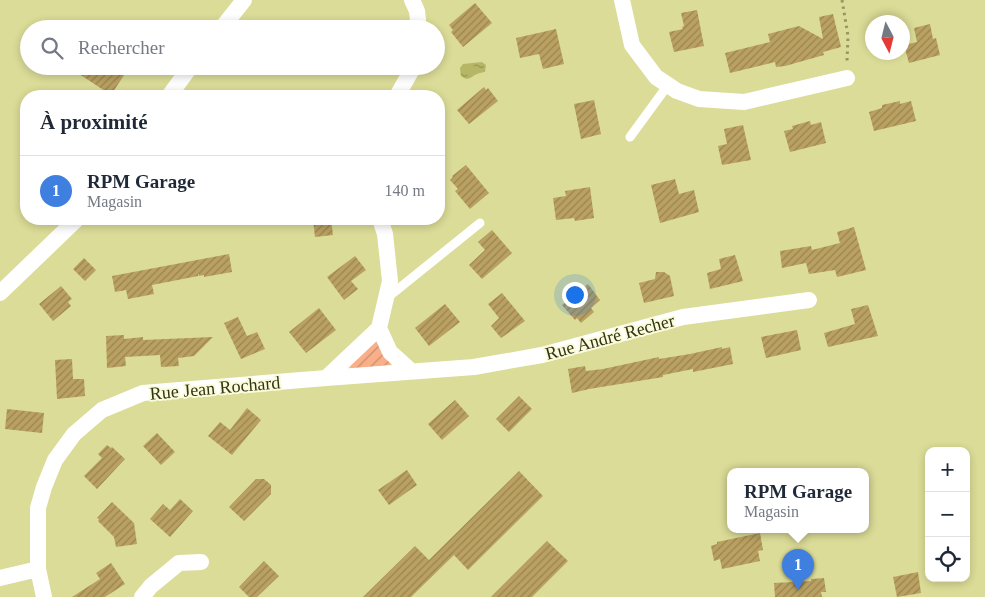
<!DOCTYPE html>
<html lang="fr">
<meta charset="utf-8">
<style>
body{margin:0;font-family:"Times New Roman",serif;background:#f2f2f3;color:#1f2937}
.controls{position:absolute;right:15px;bottom:15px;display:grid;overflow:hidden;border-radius:10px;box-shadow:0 2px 8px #0003}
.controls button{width:45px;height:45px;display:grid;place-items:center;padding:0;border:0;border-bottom:1px solid #e0e1e3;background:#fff;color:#1f2937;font:25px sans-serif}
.compass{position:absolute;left:865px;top:15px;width:45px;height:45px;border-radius:50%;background:#fff;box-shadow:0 2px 8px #0003;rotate:173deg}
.you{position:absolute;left:574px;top:294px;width:18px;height:18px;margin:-12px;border:4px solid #fff;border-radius:50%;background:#1a73e8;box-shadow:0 0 0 8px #1a73e833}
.badge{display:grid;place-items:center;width:32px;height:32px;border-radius:50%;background:#d93025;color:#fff;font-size:16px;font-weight:700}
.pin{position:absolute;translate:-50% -41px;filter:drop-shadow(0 1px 2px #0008)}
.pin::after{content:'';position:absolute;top:26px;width:18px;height:15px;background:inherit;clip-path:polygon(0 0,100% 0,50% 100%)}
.popup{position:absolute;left:727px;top:468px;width:142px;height:65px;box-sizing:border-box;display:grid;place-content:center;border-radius:10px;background:#fff;filter:drop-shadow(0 1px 4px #0005);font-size:16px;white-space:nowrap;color:#747a83}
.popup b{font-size:19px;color:#1f2937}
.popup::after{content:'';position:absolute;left:50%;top:100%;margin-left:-10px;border:10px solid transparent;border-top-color:#fff}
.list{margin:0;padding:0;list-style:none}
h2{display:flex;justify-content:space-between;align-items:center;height:65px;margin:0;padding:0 20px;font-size:21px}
h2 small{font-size:16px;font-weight:400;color:#747a83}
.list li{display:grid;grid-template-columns:32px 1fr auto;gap:15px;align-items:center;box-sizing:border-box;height:70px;padding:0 20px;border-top:1px solid #e0e1e3}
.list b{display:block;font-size:19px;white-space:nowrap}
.list p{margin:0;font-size:16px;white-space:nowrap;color:#747a83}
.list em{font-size:16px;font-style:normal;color:#747a83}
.icon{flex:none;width:28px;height:28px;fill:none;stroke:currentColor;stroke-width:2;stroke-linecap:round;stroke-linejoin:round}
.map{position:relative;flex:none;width:985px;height:597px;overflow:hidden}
.search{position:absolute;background:#fff;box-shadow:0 2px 8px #0003;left:20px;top:20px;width:425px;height:55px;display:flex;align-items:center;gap:12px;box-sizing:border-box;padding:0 18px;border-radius:28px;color:#747a83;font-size:19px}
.panel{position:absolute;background:#fff;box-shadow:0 2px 8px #0003;left:20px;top:90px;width:425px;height:135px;border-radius:20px}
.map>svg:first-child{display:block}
</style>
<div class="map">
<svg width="985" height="597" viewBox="0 0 985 597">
<defs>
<pattern id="garden-furrows" width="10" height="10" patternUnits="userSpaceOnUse" patternTransform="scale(1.25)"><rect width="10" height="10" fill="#f9af88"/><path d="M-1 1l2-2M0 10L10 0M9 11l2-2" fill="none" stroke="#ca8f6e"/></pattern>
<pattern id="water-ripples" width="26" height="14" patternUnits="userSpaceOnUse" patternTransform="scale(1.25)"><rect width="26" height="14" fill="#b6b666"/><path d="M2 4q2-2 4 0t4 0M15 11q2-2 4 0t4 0" fill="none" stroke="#959553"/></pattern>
<pattern id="building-hatch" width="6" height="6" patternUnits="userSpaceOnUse" patternTransform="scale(1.25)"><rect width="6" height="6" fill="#baa161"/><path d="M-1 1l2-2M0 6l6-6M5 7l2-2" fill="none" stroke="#98844f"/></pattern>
</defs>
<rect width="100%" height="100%" fill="#dbdc97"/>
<path fill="url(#garden-furrows)" d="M377,341L391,363L390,365L351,369L350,366L371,342Z"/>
<path fill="url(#water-ripples)" d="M482,62L486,65L485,72C482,72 480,73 477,74C470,77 469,82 461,76L460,68L463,64Z"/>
<path fill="url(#building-hatch)" d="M475,3L492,23L463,47L451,32L453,30L449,25Z
M697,10L704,46L674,52L669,32L683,29L682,27L684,26L681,13Z
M833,14L841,47L823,52L824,55L785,66L776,67L775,62L730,73L725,53L770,42L768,34L799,26L823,39L819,17Z
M930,24L933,39L936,38L940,55L909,63L904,45L917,42L914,28Z
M556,29L564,64L543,69L539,54L520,58L516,38Z
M67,66H130L111,95Z
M484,87L486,90L488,88L498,101L469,124L457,110Z
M594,100L601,134L581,139L574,104Z
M900,101V104L911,101L916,121L874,131L869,112L882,108V105Z
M810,121L811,125L821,122L826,143L790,152L784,131L793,129L792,126Z
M743,125L751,160L722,165L718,146L727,144L724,129Z
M466,165L489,193L470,209L455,191L458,189L450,180L453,177L452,176Z
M675,179L679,194L694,190L699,212L660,223L651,185Z
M590,187L594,218L575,221L574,218L556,220L553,198L566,196L565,191Z
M313,219H331L333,235L315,237Z
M854,227L866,270L837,277L835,270L809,274L806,263L782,268L780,251L811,246L812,250L840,243L837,232Z
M492,230L512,253L482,279L469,265L485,250L478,242Z
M229,254L232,272L204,277V275L199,276L198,273V276L152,285L154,294L128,299L126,290L115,292L112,276Z
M735,255L743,281L710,289L707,273L721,269L719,259Z
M355,256L366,270L351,281L358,289L344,300L327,277Z
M84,258L96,270L85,281L73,269Z
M656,272H664L670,276L674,296L644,303L639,283L655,279Z
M588,284L600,300L591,308L594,312L581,323L577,318L575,320L562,305Z
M61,286L72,299L68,302L71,306L53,321L39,304Z
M502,293L525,321L501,338L491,326L499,318L488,304Z
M445,304L460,322L429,346L415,328Z
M868,305L878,336L828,347L824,333L855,324L851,309Z
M319,308L336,330L306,353L289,332Z
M238,317L247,336L257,332L265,349L241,359L224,323Z
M797,330L801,350L766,358L761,337Z
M124,335V339L143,337V340L213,337L194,356L178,358L179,366L161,367L160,355L125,357L126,366L107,368L106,336Z
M722,347V349L730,347L733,364L693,372V369L663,375V377L589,389L572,393L568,369L585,366L586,371L603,369L659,357V359L690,354Z
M72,359L73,379H84L85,396L57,399L55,360Z
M519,396L532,409L509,432L496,419Z
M455,400L469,416L442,440L428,424Z
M247,408L261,420L232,455L208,436L220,422L230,430Z
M7,409L44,413L42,433L5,429Z
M157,433L175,452L161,465L143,446Z
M107,445L111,448L112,447L125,459L97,489L84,476L102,458L98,454Z
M407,470L417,485L389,505L378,490Z
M519,471L543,496L468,570L454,555L411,597H363L415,546L429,560Z
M256,479H264L271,485V494L244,521L229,507Z
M180,499L193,511L170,537L150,519L163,504L170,510Z
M112,502L134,523L137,544L116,547L114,537L98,521L99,519L97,518Z
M760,533L763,550L758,551L760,561L722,569L720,559L714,561L711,546L717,544V542Z
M547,541L568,561L532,597H491Z
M264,561L279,576L257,597H249L239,587Z
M111,563L125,584L105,597H72L100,579L96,573Z
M918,572L921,593L897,597L893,577Z
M824,578L826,592H821L822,597H775L774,583L811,581V579Z"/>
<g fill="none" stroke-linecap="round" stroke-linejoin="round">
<path stroke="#959662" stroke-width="3" stroke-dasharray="2.5 4" stroke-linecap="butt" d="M842,0L848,36L847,61"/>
<path stroke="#fff" stroke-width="9" d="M630,137L668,85
M387,298L480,223"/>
<path stroke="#fff" stroke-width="16" d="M412,0L417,11L419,29
M622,0L632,45L656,77L677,91L699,99L744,102L847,78
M221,29L244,0
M169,96L191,66
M397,96L414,66
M0,293L77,219
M379,328L390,352L411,371
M326,378L474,367L542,355L683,317L809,300
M0,578L38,569
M44,597L38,569V508L44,487L55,460L74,434L102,410L143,393L326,378L379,328L390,281L385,234L380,219
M142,597L151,586L179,563L201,562"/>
</g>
<g text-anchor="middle" stroke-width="4" stroke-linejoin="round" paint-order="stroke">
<g font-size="18" fill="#323216" stroke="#fafbd9">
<text transform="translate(610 337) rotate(-15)" y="6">Rue André Recher</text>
<text transform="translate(215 388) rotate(-5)" y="6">Rue Jean Rochard</text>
</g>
</g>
</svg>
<div class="controls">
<button>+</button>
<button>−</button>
<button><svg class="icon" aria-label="locate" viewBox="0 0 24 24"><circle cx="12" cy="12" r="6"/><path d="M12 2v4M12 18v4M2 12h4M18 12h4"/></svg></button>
</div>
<svg class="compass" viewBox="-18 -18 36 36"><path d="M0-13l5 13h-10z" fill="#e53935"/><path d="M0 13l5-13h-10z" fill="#747a83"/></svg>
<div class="you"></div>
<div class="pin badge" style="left:798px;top:590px;background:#3f7fe0">1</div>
<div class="popup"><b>RPM Garage</b>Magasin</div>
<div class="search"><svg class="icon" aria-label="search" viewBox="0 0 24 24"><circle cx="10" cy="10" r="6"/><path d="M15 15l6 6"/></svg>Rechercher</div>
<section class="panel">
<h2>À proximité<small></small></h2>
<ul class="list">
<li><span class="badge" style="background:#3f7fe0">1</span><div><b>RPM Garage</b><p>Magasin</p></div><em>140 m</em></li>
</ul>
</section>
</div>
